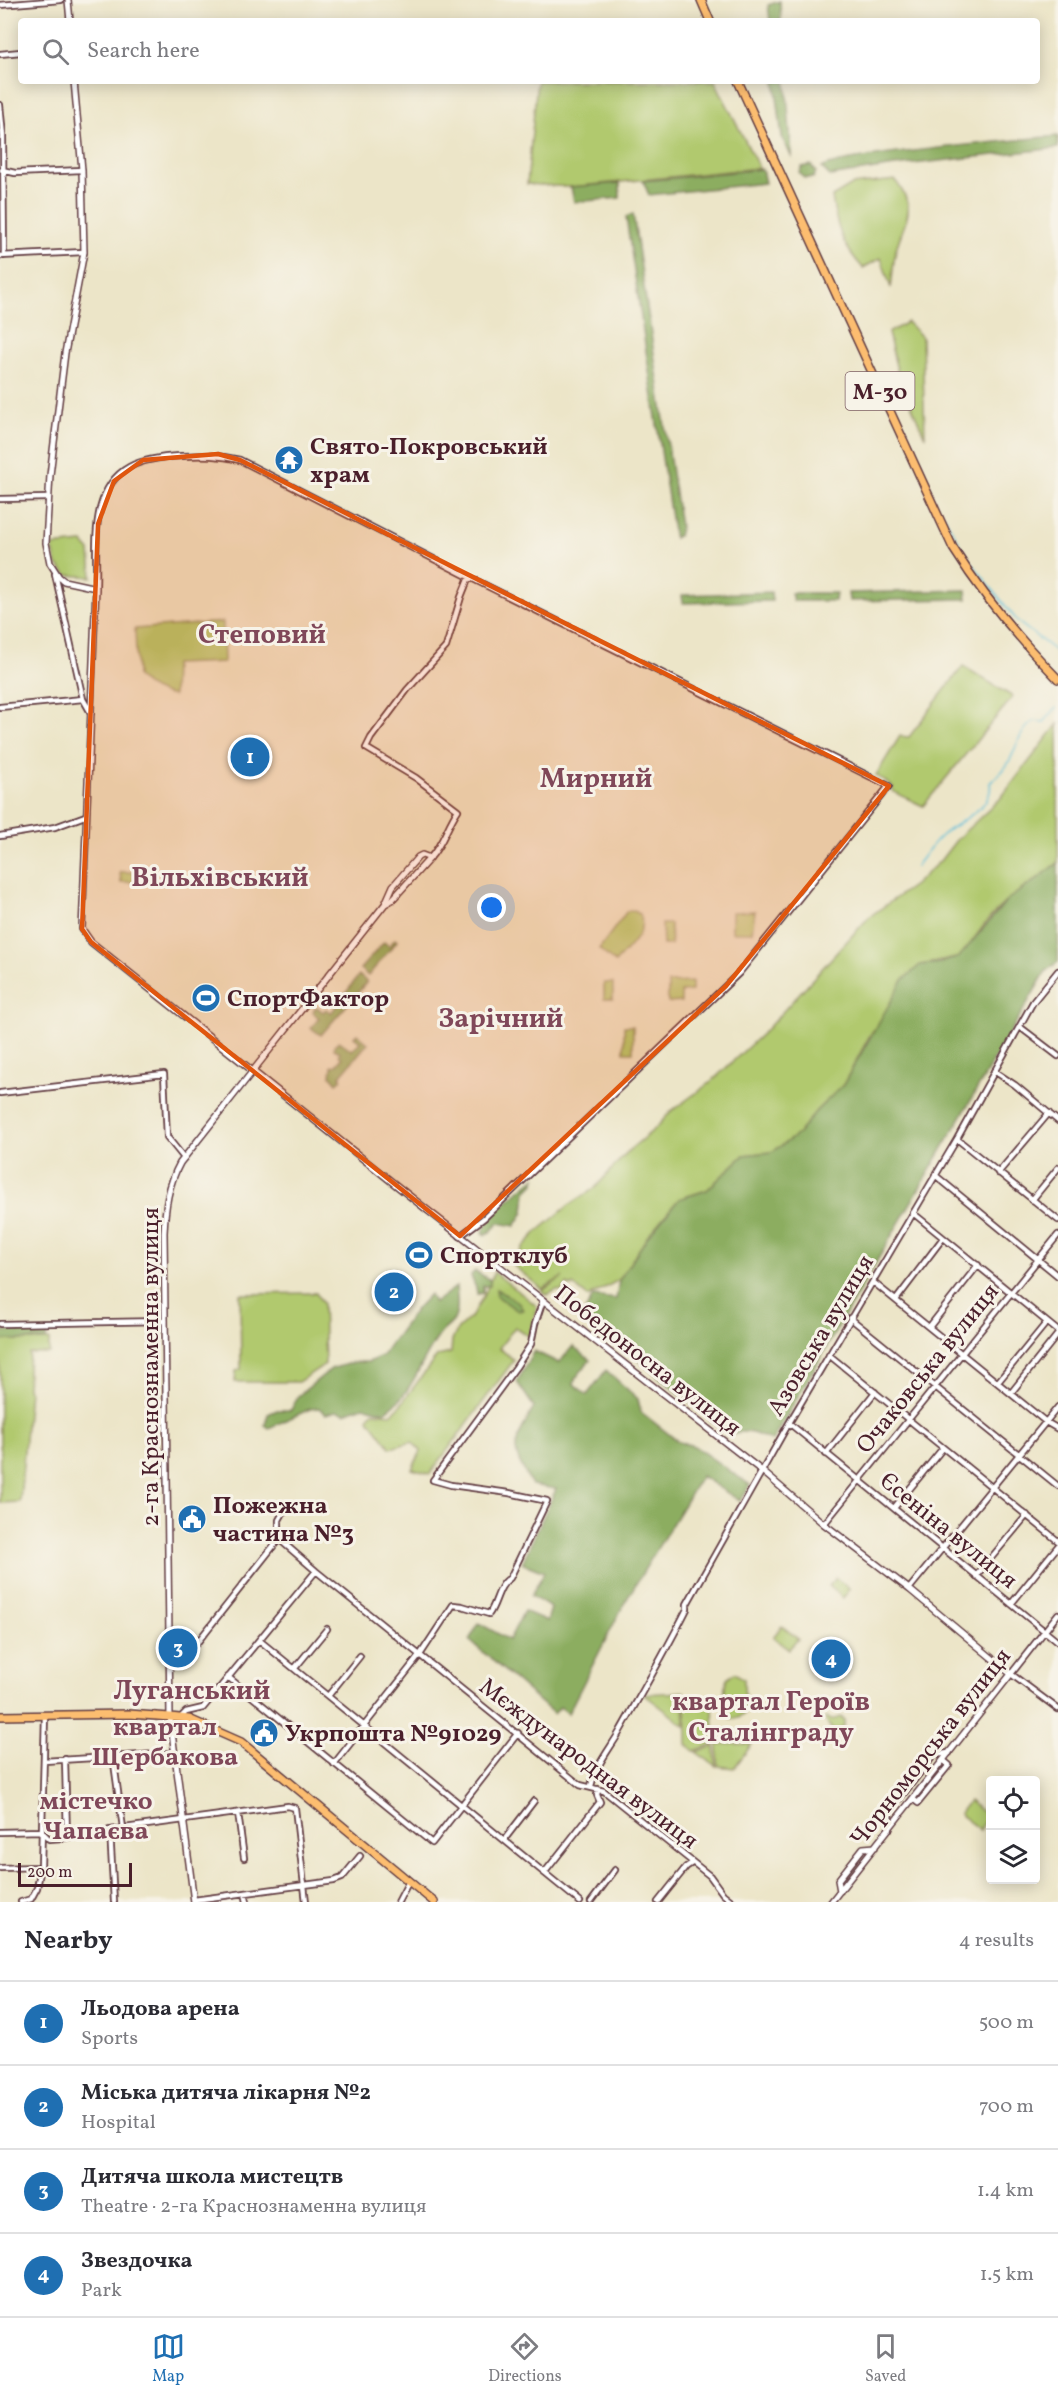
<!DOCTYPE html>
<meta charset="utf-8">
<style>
body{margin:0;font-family:Vollkorn,serif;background:#f2f2f3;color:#2b2b33}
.controls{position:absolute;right:18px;bottom:18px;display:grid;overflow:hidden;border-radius:6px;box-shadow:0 3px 15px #0003}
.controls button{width:54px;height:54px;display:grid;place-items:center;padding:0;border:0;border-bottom:2px solid #e1e1e2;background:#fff;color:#2b2b33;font:30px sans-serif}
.scale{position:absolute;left:18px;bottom:15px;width:114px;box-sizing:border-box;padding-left:6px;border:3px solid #4a1f2b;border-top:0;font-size:16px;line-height:21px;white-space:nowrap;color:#4a1f2b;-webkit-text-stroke:4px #f7f3e8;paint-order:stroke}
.you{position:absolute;left:492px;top:908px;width:21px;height:21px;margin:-15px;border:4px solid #fff;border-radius:50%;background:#1a73e8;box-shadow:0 0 0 9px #1a73e833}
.badge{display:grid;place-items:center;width:39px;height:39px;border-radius:50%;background:#1f6fb2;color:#fff;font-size:20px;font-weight:700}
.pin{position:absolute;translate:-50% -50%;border:3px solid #fff;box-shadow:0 2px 6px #0006}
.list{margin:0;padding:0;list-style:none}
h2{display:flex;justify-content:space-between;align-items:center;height:78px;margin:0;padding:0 24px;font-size:26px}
h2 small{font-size:20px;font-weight:400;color:#7c7c81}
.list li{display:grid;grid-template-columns:39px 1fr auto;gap:18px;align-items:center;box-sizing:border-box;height:84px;padding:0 24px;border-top:2px solid #e1e1e2}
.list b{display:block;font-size:22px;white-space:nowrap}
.list p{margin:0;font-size:20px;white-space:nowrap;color:#7c7c81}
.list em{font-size:20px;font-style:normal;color:#7c7c81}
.icon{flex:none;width:33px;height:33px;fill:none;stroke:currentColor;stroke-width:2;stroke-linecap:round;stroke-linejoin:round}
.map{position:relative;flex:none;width:1058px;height:1902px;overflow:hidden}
.search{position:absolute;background:#fff;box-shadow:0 3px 15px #0003;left:18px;right:18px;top:18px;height:66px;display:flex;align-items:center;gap:15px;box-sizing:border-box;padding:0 21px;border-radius:6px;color:#7c7c81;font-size:22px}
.sheet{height:414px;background:#fff}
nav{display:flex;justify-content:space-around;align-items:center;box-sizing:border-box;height:84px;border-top:2px solid #e1e1e2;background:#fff;font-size:16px;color:#7c7c81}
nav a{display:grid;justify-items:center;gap:3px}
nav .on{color:#1f6fb2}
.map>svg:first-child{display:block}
</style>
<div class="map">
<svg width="1058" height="1902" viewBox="0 0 1058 1902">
<rect width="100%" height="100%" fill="#f7f3e8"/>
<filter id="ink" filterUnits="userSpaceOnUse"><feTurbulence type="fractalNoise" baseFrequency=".0167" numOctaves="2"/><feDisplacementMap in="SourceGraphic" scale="12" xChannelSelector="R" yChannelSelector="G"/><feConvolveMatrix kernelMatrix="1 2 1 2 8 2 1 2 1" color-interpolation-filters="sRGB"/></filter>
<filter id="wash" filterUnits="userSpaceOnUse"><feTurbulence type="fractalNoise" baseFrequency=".008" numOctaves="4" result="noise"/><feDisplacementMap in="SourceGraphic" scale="24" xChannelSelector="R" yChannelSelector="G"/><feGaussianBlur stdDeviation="1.35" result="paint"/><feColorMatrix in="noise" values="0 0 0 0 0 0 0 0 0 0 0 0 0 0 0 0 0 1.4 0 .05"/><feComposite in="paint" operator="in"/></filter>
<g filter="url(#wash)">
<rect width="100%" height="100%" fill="#ece5c8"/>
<path fill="#b1c96e" stroke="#7e744c" stroke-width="1.5" d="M537,81H715L759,168L571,187L527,184Z
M895,180C917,209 907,215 897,246C893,259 893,274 891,288L881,258L863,268C841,244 837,228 832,197L852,185Z
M907,322L922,337L925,437L898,374L888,333Z
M83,543L90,551L92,577L67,575L57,565L52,546Z
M223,622L224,662L174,664L173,696C159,693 147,687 137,677L135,629Z
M963,666L1013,697L923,806L892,791L893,787L876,775L900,736L909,737Z
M1058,724V863C1043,875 1028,885 1013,896C992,911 976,935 962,957L921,965L870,1035L843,1085L816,1111L798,1134L772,1152L744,1155L707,1190L679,1199L648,1236L619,1280L588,1297L573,1285L571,1287L567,1284L562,1291L556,1290L547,1295L542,1291L563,1277L542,1289L514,1266L523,1247L538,1231L569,1205L595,1188L628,1151L657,1127L670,1112L711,1082L766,1030L869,917L914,885L940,861L957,839L1000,799Z
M120,872H134V882H121Z
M627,911H634L640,914C648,932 626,950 615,963L599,949Z
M755,911L752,932H732V912Z
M662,924H670L671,945H663Z
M692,982V991L681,992V1002L668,1003V983Z
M604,983H613V999H604Z
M624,1026H633V1052H624Z
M494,1272L537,1306L529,1337L515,1327L499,1348L514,1360L430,1474L412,1469L421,1451L412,1442L391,1448L368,1418L373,1412L391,1414L398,1408L434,1360L438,1356L451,1353L452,1340L458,1329L472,1316L486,1291Z
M316,1293L323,1304L325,1364L298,1382H235L236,1371L241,1369L240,1294Z
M0,1340H49V1353H29L27,1389L29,1390L20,1502L0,1503Z
M836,1578L850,1589L843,1598L829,1586Z
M782,1626L798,1639L789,1649L773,1637Z
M735,1673L744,1679L745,1713L736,1719L730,1718L727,1714C726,1700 719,1678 735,1673Z
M684,1692L685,1726L644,1694Z
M713,1700L714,1744L694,1751L687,1745L686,1701Z
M827,1717L831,1720L841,1717L844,1720V1727L837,1731L832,1730L825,1719Z
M718,1744H752L734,1768L718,1766Z
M715,1746L716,1766L696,1752Z
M969,1801L984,1813L986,1818L980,1830L959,1814Z"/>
<path fill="#8cad61" stroke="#6b6646" stroke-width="1.5" d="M780,1L781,21H770L768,5Z
M775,81H786L792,158L782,137Z
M1058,136V148L895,166L830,176L822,168C834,156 1027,139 1058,136Z
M811,165L816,172L813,178H804L799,172L802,167Z
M762,169L765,183L649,195L643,181Z
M620,183V198L574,202L571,187Z
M633,214L680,526L679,535L674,538L626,217Z
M966,590L967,599L849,601L848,593Z
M771,592L772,601L683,603L682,595Z
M791,593H836L835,601H793Z
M1058,863V962L1046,971L772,1441C758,1434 744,1428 729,1435L625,1349L581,1319L593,1296L616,1299L619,1280L648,1236L679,1199L707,1190L744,1155L772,1152L798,1134L816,1111L843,1085L903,980L920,965L940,963L959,957L1008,899L1035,881Z
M395,939L397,941L368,976L360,969L384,942L389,946Z
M359,975L367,982L321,1035L311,1028L319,1018L313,1013L314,1009L317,1007L323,1012L326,1009L331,1013Z
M357,1034L368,1043L340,1076L342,1079L337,1083L331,1076L332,1066L336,1065L342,1058L339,1055L340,1052L334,1049V1045L339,1041L352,1050L360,1042L354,1037Z
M537,1176L534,1183L526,1191L524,1212L515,1226L499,1223L490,1232L484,1235L483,1232C490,1211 521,1190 537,1176Z
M475,1271L490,1280V1286H483V1293L477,1294C477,1286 472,1282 471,1275Z
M456,1287C457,1298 459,1310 454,1320C450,1326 442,1330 438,1337C420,1361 412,1397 384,1412L363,1406L345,1413L337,1411L326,1414L319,1408L310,1409L269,1428L265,1425L268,1414L277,1410H291L298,1396L331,1369L354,1362H368L382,1356L416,1309L430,1294L434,1303Z
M496,1289L518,1302L523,1310L518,1311L497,1296Z
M0,1331H47L46,1340H0Z
M573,1346L590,1360L575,1379L574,1384L587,1395L606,1370L638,1399L641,1412L679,1442L694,1446L750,1485L740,1501L701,1476L625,1602L568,1713L560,1707L554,1714L469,1640L479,1623L509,1640L524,1611L547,1621L551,1608L531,1596L544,1572L522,1563L556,1489L532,1485C508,1443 513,1448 534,1407L517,1382L534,1351L559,1363Z"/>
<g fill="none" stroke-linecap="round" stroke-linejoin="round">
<path stroke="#5abdd8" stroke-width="1.5" d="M944,516L968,558L1018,622L1058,653
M916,866C924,856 931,845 941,836C956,822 995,808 990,783C996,776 1005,770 1009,762C1017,747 1019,731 1034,721L1044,722L1056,708"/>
</g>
</g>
<g filter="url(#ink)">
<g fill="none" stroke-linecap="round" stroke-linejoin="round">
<g stroke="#623d43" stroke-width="8">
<path id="minor" d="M0,5L61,0
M0,54L21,52
M0,105L3,136L4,256
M2,170L15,173L82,170
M0,256L84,252
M0,499L48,498
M55,574L83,699L91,713
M96,588C97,562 94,534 100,509C111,465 141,458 181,456C203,455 219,455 240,460L469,577L889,786L739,973L484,1218L460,1236
M0,707L83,699
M0,836L55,827L85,816
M430,858C443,844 447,826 458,810L416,778L366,748L371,738L407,690L446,647L461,597L469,577
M1020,1027L1058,1056
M994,1071L1015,1085L1058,1121
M0,1093L164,1074L167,1137L184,1158
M957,1139L1058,1220
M998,1173L1049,1113
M935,1175L1058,1276
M1032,1200L1058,1168
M913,1213L1058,1331
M873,1282L1046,1422L1058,1429
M896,1300L943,1238
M850,1318L1058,1486
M0,1324L165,1321
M930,1326L978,1265
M829,1355L1058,1541
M998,1382L1047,1322
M1011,1393L1058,1334
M789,1423L1058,1642
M826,1454L875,1392
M287,1506L279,1520V1539L316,1571L580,1785L604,1791L710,1876L723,1894L733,1902
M894,1508L943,1448
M824,1524L1058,1235
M976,1576L1027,1515
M909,1589L1058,1407
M1011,1604L1058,1546
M1058,1614L1011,1674L1058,1709
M259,1640L580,1902
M196,1644L279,1539
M295,1668L327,1629
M228,1677L432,1843L518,1733
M328,1696L360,1656
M180,1718L186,1712L203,1708L316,1571
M113,1756L123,1828
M65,1759L67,1836
M44,1761L175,1753
M334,1764L420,1655L453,1605L462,1606L489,1614C497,1603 498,1585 510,1578L547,1501L509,1493L451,1485L433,1480L516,1367L531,1344L535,1324L543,1300
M591,1786C595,1767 609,1750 619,1733C642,1692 666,1651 687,1609V1604L789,1423L957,1139L1033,1002L1058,971
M913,1799L918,1803L949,1765L943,1760
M238,1813L244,1858
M890,1828L889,1812L934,1755L949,1753
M110,1830L114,1902
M0,1832L41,1831L49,1839L63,1838L117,1829L288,1806L295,1808L306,1902
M504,1840L534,1801
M0,1868L41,1867
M545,1872L600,1802L597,1795L598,1789
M245,1893L247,1902
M194,1900L334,1881L342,1878L360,1856
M21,1902L31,1899L37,1888L41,1867L45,1715
M398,1902L409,1881
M591,1902L615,1870
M658,1902L686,1867L692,1863"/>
</g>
<g stroke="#623d43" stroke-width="8">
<path id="tertiary" d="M68,0L70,21
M74,81L82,170L84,252L65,353L50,475L46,543L50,563L59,577L64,581L96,588L82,929L91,942L426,1209L762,1471L824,1524L909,1589L1011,1674L831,1902
M840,1891L838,1880L863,1848L875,1847
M194,1902L170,1717L164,1233C165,1208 168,1185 180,1163L385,904L393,886L418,857L422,855L430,858L392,900L385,904"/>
</g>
<g stroke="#623d43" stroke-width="10">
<path id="primary" d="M0,1716L129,1714L170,1717L189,1719L241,1742L434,1902"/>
</g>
<g stroke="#623d43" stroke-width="10">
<path id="trunk" d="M701,0L710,21
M738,81L953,548C983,596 1018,638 1058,679"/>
</g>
<use href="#minor" stroke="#fff" stroke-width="4.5"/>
<use href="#tertiary" stroke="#fff" stroke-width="5"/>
<use href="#primary" stroke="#fcbd6f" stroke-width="7"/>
<use href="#trunk" stroke="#fcbd6f" stroke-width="7"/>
</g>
</g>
<path fill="#e0560e" fill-opacity="0.2" stroke="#e0560e" stroke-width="4.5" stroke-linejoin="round" d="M218,454L240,460L889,786L726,986L460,1236L91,942L82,929L98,524L114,481L143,460Z"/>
<defs>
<g id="temple-disc" transform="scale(1.5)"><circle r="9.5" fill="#1f6fb2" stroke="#f7f3e8"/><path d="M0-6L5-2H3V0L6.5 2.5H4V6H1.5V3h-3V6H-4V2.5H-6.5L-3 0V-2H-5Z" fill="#fff"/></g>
<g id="stadium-disc" transform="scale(1.5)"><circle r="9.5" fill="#1f6fb2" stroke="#f7f3e8"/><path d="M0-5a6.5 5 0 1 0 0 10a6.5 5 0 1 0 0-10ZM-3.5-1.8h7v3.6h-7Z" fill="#fff"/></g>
<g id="civic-disc" transform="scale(1.5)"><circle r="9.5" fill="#1f6fb2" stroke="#f7f3e8"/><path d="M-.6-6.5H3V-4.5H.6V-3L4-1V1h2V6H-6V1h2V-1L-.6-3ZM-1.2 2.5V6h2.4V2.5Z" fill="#fff"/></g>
</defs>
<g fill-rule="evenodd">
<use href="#temple-disc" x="289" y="460"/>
<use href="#stadium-disc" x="206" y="998"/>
<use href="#stadium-disc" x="419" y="1255"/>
<use href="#civic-disc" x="192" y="1519"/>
<use href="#civic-disc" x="264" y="1733"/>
</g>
<g text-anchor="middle" stroke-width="6" stroke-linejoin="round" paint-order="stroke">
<rect fill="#f7f3e8" stroke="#7e5f64" stroke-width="1.5" x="845.5" y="372" width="69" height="38" rx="4.5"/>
<g font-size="22" font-weight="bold" fill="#4a1f2b">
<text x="880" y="399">М-30</text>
</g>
<g font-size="24" font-weight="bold" fill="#4a1f2b" stroke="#f7f3e8" text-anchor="start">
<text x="310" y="454">Свято-Покровський<tspan x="310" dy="28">храм</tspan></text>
<text x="227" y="1006">СпортФактор</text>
<text x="440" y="1263">Спортклуб</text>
<text x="213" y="1513">Пожежна<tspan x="213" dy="28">частина №3</tspan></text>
<text x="285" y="1741">Укрпошта №91029</text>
</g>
<g font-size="24" fill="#4a1f2b" stroke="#f7f3e8">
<text transform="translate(820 1335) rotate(-59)" y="8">Азовська вулиця</text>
<text transform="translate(648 1360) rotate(38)" y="8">Победоносна вулиця</text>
<text transform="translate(150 1367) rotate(-90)" y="8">2-га Краснознаменна вулиця</text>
<text transform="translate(927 1368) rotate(-51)" y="8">Очаковська вулиця</text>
<text transform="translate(949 1530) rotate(39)" y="8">Єсеніна вулиця</text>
<text transform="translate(930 1747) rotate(-52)" y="8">Чорноморська вулиця</text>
<text transform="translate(589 1763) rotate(37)" y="8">Мєждународная вулиця</text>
</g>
<g font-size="26" font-weight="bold" fill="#804859" stroke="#f7f3e8">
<text x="165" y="1735">квартал<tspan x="165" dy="30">Щербакова</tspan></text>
<text x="96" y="1809">містечко<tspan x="96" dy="30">Чапаєва</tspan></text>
</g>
<g font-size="27" font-weight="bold" fill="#804859" stroke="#f7f3e8">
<text x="262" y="643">Степовий</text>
<text x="596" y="787">Мирний</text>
<text x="220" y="886">Вільхівський</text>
<text x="501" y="1027">Зарічний</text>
<text x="192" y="1699">Луганський</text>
<text x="771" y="1710">квартал Героїв<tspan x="771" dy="31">Сталінграду</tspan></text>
</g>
</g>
</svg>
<div class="controls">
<button><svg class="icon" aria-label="locate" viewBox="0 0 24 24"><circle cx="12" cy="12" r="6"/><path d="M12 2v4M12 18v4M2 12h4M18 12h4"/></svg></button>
<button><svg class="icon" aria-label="layers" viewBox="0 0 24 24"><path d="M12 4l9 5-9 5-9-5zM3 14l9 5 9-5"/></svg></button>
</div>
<div class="scale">200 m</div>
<div class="you"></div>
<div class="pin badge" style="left:250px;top:757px">1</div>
<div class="pin badge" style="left:394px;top:1292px">2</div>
<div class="pin badge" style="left:178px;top:1648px">3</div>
<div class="pin badge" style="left:831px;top:1659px">4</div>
<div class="search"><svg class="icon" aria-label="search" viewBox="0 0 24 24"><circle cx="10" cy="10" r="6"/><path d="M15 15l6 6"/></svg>Search here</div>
</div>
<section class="sheet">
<h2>Nearby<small>4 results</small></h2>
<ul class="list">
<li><span class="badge">1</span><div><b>Льодова арена</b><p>Sports</p></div><em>500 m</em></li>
<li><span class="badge">2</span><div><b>Міська дитяча лікарня №2</b><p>Hospital</p></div><em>700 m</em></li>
<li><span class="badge">3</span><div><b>Дитяча школа мистецтв</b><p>Theatre · 2-га Краснознаменна вулиця</p></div><em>1.4 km</em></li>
<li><span class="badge">4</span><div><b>Звездочка</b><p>Park</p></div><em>1.5 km</em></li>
</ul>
</section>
<nav>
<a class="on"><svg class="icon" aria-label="map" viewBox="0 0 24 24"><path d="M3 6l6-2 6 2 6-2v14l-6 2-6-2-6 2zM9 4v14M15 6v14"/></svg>Map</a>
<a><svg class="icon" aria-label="directions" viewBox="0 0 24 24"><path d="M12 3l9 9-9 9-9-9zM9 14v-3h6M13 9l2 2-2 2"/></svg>Directions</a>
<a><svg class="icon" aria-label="saved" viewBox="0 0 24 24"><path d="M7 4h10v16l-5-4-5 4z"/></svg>Saved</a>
</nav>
